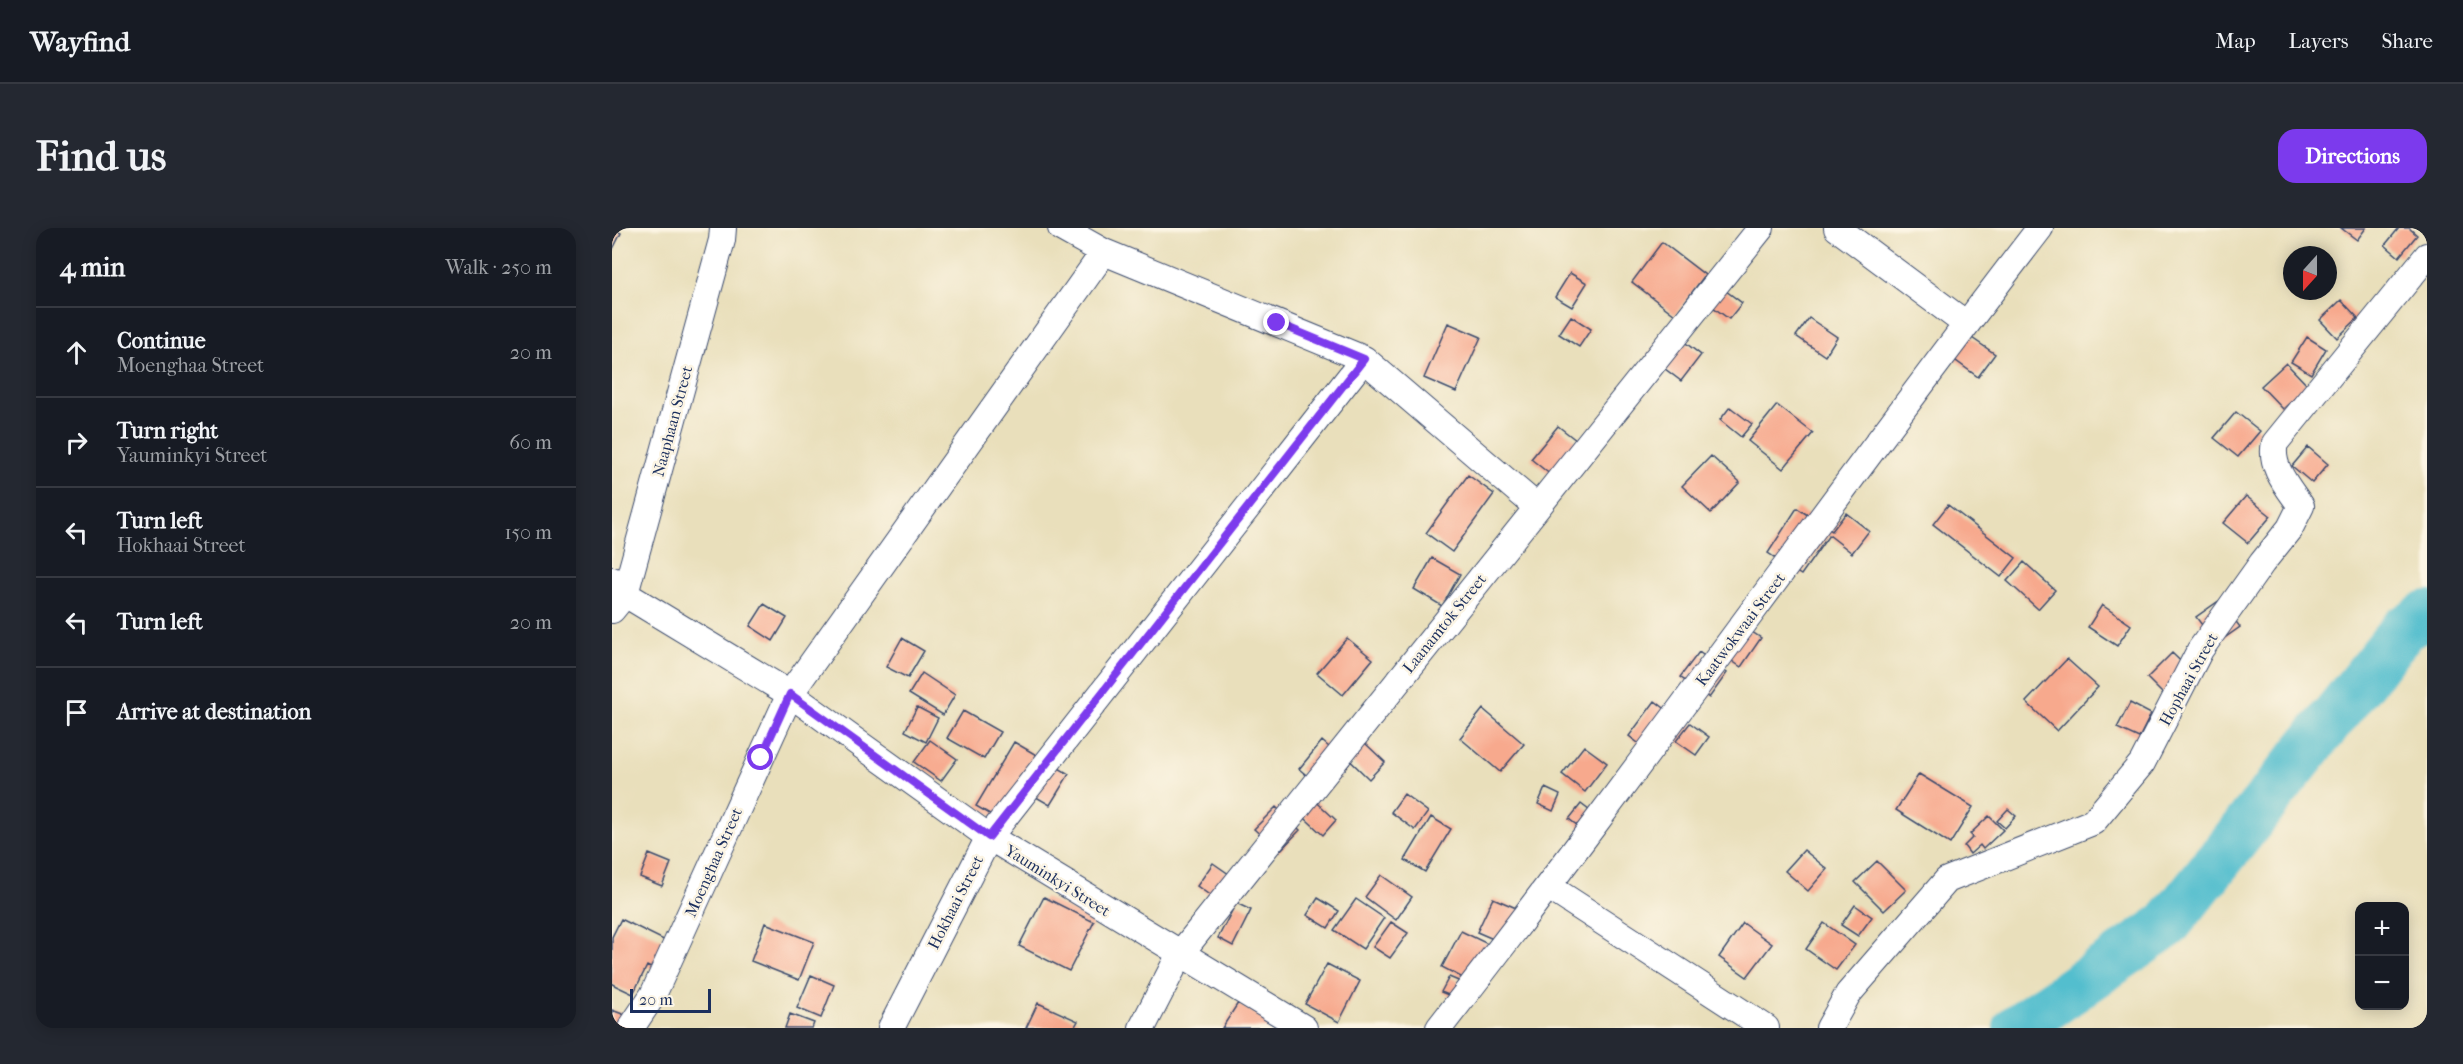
<!DOCTYPE html>
<meta charset="utf-8">
<style>
body{margin:0;font-family:"IM FELL French Canon",serif;background:#242831;color:#f1f3f6}
.controls{position:absolute;right:18px;bottom:18px;display:grid;overflow:hidden;border-radius:12px;box-shadow:0 3px 15px #0003}
.controls button{width:54px;height:54px;display:grid;place-items:center;padding:0;border:0;border-bottom:2px solid #363941;background:#171b24;color:#f1f3f6;font:30px sans-serif}
.compass{position:absolute;left:1671px;top:18px;width:54px;height:54px;border-radius:50%;background:#171b24;box-shadow:0 3px 15px #0003;rotate:201deg}
.scale{position:absolute;left:18px;bottom:15px;width:81px;box-sizing:border-box;padding-left:6px;border:3px solid #1b2f5e;border-top:0;font-size:16px;line-height:21px;white-space:nowrap;color:#1b2f5e;-webkit-text-stroke:4px #fcf5e5;paint-order:stroke}
.stop{position:absolute;width:18px;height:18px;margin:-14px;border:4px solid #7c3aed;border-radius:50%;background:#fff}
.stop.end{background:#7c3aed;border-color:#fff;box-shadow:0 2px 6px #0008}
.list{margin:0;padding:0;list-style:none}
h2{display:flex;justify-content:space-between;align-items:center;height:78px;margin:0;padding:0 24px;font-size:26px}
h2 small{font-size:20px;font-weight:400;color:#9ea1a6}
.list li{display:grid;grid-template-columns:39px 1fr auto;gap:18px;align-items:center;box-sizing:border-box;height:90px;padding:0 24px;border-top:2px solid #363941}
.list b{display:block;font-size:22px;white-space:nowrap}
.list p{margin:0;font-size:20px;white-space:nowrap;color:#9ea1a6}
.list em{font-size:20px;font-style:normal;color:#9ea1a6}
.icon{flex:none;width:33px;height:33px;fill:none;stroke:currentColor;stroke-width:2;stroke-linecap:round;stroke-linejoin:round}
.map{position:relative;flex:none;width:1815px;height:800px;overflow:hidden;border-radius:18px}
header{display:flex;align-items:center;gap:36px;box-sizing:border-box;height:84px;padding:0 30px;background:#171b24;border-bottom:2px solid #363941}
header strong{font-size:28px}
nav{display:flex;gap:33px;margin-inline-start:auto;font-size:21px}
.intro{display:flex;align-items:center;justify-content:space-between;box-sizing:border-box;height:144px;padding:0 36px}
h1{margin:0;font-size:42px}
.button{padding:15px 27px;border-radius:18px;background:#7c3aed;color:#fff;font-size:21px;font-weight:700}
main{display:flex;gap:36px;padding:0 36px}
aside{flex:1;background:#171b24;border-radius:18px;box-shadow:0 3px 15px #0003}
.map>svg:first-child{display:block}
</style>
<header>
<strong>Wayfind</strong>
<nav><a>Map</a><a>Layers</a><a>Share</a></nav>
</header>
<div class="intro"><h1>Find us</h1><a class="button">Directions</a></div>
<main>
<aside>
<h2>4 min<small>Walk · 250 m</small></h2>
<ul class="list">
<li><svg class="icon" aria-label="ahead" viewBox="0 0 24 24"><path d="M12 20V5M6 11l6-6 6 6"/></svg><div><b>Continue</b><p>Moenghaa Street</p></div><em>20 m</em></li>
<li><svg class="icon" aria-label="right" viewBox="0 0 24 24"><path d="M7 20v-9h11M14 6l5 5-5 5"/></svg><div><b>Turn right</b><p>Yauminkyi Street</p></div><em>60 m</em></li>
<li><svg class="icon" aria-label="left" viewBox="0 0 24 24"><path d="M17 20v-9H6M10 6l-5 5 5 5"/></svg><div><b>Turn left</b><p>Hokhaai Street</p></div><em>150 m</em></li>
<li><svg class="icon" aria-label="left" viewBox="0 0 24 24"><path d="M17 20v-9H6M10 6l-5 5 5 5"/></svg><div><b>Turn left</b></div><em>20 m</em></li>
<li><svg class="icon" aria-label="arrive" viewBox="0 0 24 24"><path d="M6 21V4h12l-3 4 3 4H6"/></svg><div><b>Arrive at destination</b></div></li>
</ul>
</aside>
<div class="map">
<svg width="1815" height="800" viewBox="0 0 1815 800">
<rect width="100%" height="100%" fill="#fcf5e5"/>
<filter id="ink" filterUnits="userSpaceOnUse"><feTurbulence type="fractalNoise" baseFrequency=".0167" numOctaves="2"/><feDisplacementMap in="SourceGraphic" scale="12" xChannelSelector="R" yChannelSelector="G"/><feConvolveMatrix kernelMatrix="1 2 1 2 8 2 1 2 1" color-interpolation-filters="sRGB"/></filter>
<filter id="wash" filterUnits="userSpaceOnUse"><feTurbulence type="fractalNoise" baseFrequency=".008" numOctaves="4" result="noise"/><feDisplacementMap in="SourceGraphic" scale="24" xChannelSelector="R" yChannelSelector="G"/><feGaussianBlur stdDeviation="1.35" result="paint"/><feColorMatrix in="noise" values="0 0 0 0 0 0 0 0 0 0 0 0 0 0 0 0 0 1.4 0 .05"/><feComposite in="paint" operator="in"/></filter>
<g filter="url(#wash)">
<rect width="100%" height="100%" fill="#e9dfbb"/>
<g fill="none" stroke-linecap="round" stroke-linejoin="round">
<path stroke="#53bece" stroke-width="48" d="M1405,800L1555,697L1791,402L1815,386"/>
</g>
<g id="blocks">
<path fill="#f7a98d" d="M1729,0H1754L1745,12Z
M1787,0H1797L1805,7L1787,29L1773,17Z
M0,1L9,5L0,23Z
M1050,14L1093,47L1063,87L1020,54Z
M958,45L975,55L960,79L943,69Z
M1102,54L1130,75L1117,91L1089,70Z
M1729,72L1746,90L1725,110L1708,92Z
M959,88L979,101L967,119L947,106Z
M1197,90L1225,109L1213,128L1184,108Z
M836,95L869,109L844,164L812,150Z
M1057,102L1089,127L1069,153L1036,128Z
M1357,108L1383,126L1366,149L1340,130Z
M1695,109L1714,121L1699,146L1679,134Z
M1674,135L1696,158L1671,181L1649,158Z
M1165,177L1201,205L1171,241L1136,213Z
M1118,179L1140,196L1129,209L1108,192Z
M1624,184L1648,203L1626,229L1602,210Z
M946,198L978,223L950,256L919,231Z
M1696,219L1716,236L1700,255L1680,238Z
M1099,228L1128,254L1099,285L1070,258Z
M856,247L882,266L840,324L814,305Z
M1634,268L1659,288L1636,315L1611,295Z
M1336,277L1404,330L1389,349L1321,296Z
M1185,280L1220,303L1234,285L1257,303L1240,325L1217,307L1189,347L1156,325Z
M820,330L848,346L830,378L802,361Z
M1412,334L1443,362L1426,381L1395,353Z
M1608,372L1628,399L1604,416L1584,389Z
M152,376L175,390L161,413L138,398Z
M1490,377L1519,397L1505,418L1476,399Z
M1125,394L1149,410L1129,439L1105,423Z
M290,410L312,423L296,450L274,439Z
M735,410L761,431L731,467L705,445Z
M1087,424L1115,445L1097,470L1068,449Z
M1560,425L1587,451L1562,477L1535,450Z
M1455,431L1486,459L1445,503L1414,474Z
M310,445L343,467L331,487L297,466Z
M1043,473L1073,496L1047,531L1017,508Z
M1518,475L1539,486L1527,510L1505,500Z
M305,479L326,490L314,514L293,503Z
M871,481L912,516L888,544L848,510Z
M351,483L388,504L372,531L335,510Z
M1078,495L1097,509L1084,527L1064,513Z
M737,500L773,534L757,551L721,516Z
M318,512L345,531L329,553L302,534Z
M710,513L737,536L714,563L687,541Z
M402,514L457,546L438,577L407,559L388,592L364,578Z
M972,518L995,535L973,564L950,546Z
M1307,546L1361,579L1338,616L1284,582Z
M933,560L948,567L941,583L926,576Z
M695,565L724,592L711,607L681,579Z
M792,566L816,584L803,602L779,584Z
M969,576L991,593L979,608L957,591Z
M664,579L688,602L667,624L642,601Z
M1396,581L1404,588L1393,600L1385,593Z
M1377,588L1391,602L1371,621L1368,617L1358,626L1352,618L1361,609L1358,606Z
M819,589L839,601L813,644L793,632Z
M1192,622L1215,641L1196,663L1173,643Z
M37,626L59,635L50,658L28,649Z
M1265,633L1294,662L1272,683L1243,654Z
M601,635L634,658L617,681L585,658Z
M769,647L800,669L784,692L753,669Z
M432,669L482,694L457,743L407,718Z
M706,670L727,683L716,700L695,687Z
M881,670L911,683L895,717L865,704Z
M744,671L772,690L751,721L722,702Z
M624,675L639,682L621,718L606,710Z
M1243,677L1260,689L1246,708L1229,697Z
M9,691L66,719L52,747L35,738L21,766L0,756V709Z
M779,694L796,705L778,730L761,719Z
M153,695L202,714L187,752L139,733Z
M1131,695L1160,716L1135,749L1107,729Z
M1212,695L1243,717L1224,742L1194,721Z
M849,703L884,720L864,757L830,739Z
M715,736L748,753L727,794L693,776Z
M199,747L222,757L209,790L185,780Z
M837,749L856,757L849,772L829,764Z
M426,775L466,793L462,800H414Z
M626,775L667,800H610Z
M0,782L26,792L23,800H0Z
M178,786L202,795L200,800H173Z"/>
</g>
</g>
<g filter="url(#ink)">
<use href="#blocks" fill-opacity="0" stroke="#3a496c" stroke-width="1.5"/>
<g fill="none" stroke-linecap="round" stroke-linejoin="round">
<g stroke="#3a496c" stroke-width="28">
<path id="minor" d="M449,0L492,24L752,131L925,279
M1225,0L1354,96
M0,352L13,366L178,466L377,609L692,800
M0,382L13,366L110,12L111,0
M937,659L1154,800
M19,800L41,767L178,466L492,24
M279,800L377,609L752,131
M530,800L568,726L1149,0
M827,800C1032,537 1224,264 1428,0
M1217,800L1236,766L1335,652L1481,594L1530,535L1588,422L1650,335L1678,300L1689,278C1676,259 1657,238 1663,215L1815,28"/>
</g>
<use href="#minor" stroke="#fff" stroke-width="26"/>
</g>
</g>
<g fill="none" stroke-linecap="round" stroke-linejoin="round" filter="url(#ink)">
<path stroke="#7c3aed" stroke-width="8" d="M149,530L178,466L377,609L752,131L665,95"/>
</g>
<g text-anchor="middle" stroke-width="5" stroke-linejoin="round" paint-order="stroke">
<g font-size="16" fill="#1b2f5e" stroke="#fcf5e5">
<text transform="translate(60 193) rotate(-75)" y="6">Naaphaan Street</text>
<text transform="translate(832 395) rotate(-51)" y="6">Laanamtok Street</text>
<text transform="translate(1128 401) rotate(-53)" y="6">Kaatwokwaai Street</text>
<text transform="translate(1576 451) rotate(-61)" y="6">Hophaai Street</text>
<text transform="translate(101 634) rotate(-66)" y="6">Moenghaa Street</text>
<text transform="translate(446 652) rotate(32)" y="6">Yauminkyi Street</text>
<text transform="translate(343 674) rotate(-63)" y="6">Hokhaai Street</text>
</g>
</g>
</svg>
<div class="controls">
<button>+</button>
<button>−</button>
</div>
<svg class="compass" viewBox="-18 -18 36 36"><path d="M0-13l5 13h-10z" fill="#e53935"/><path d="M0 13l5-13h-10z" fill="#9ea1a6"/></svg>
<div class="scale">20 m</div>
<div class="stop" style="left:149px;top:530px"></div>
<div class="stop end" style="left:665px;top:95px"></div>
</div>
</main>
